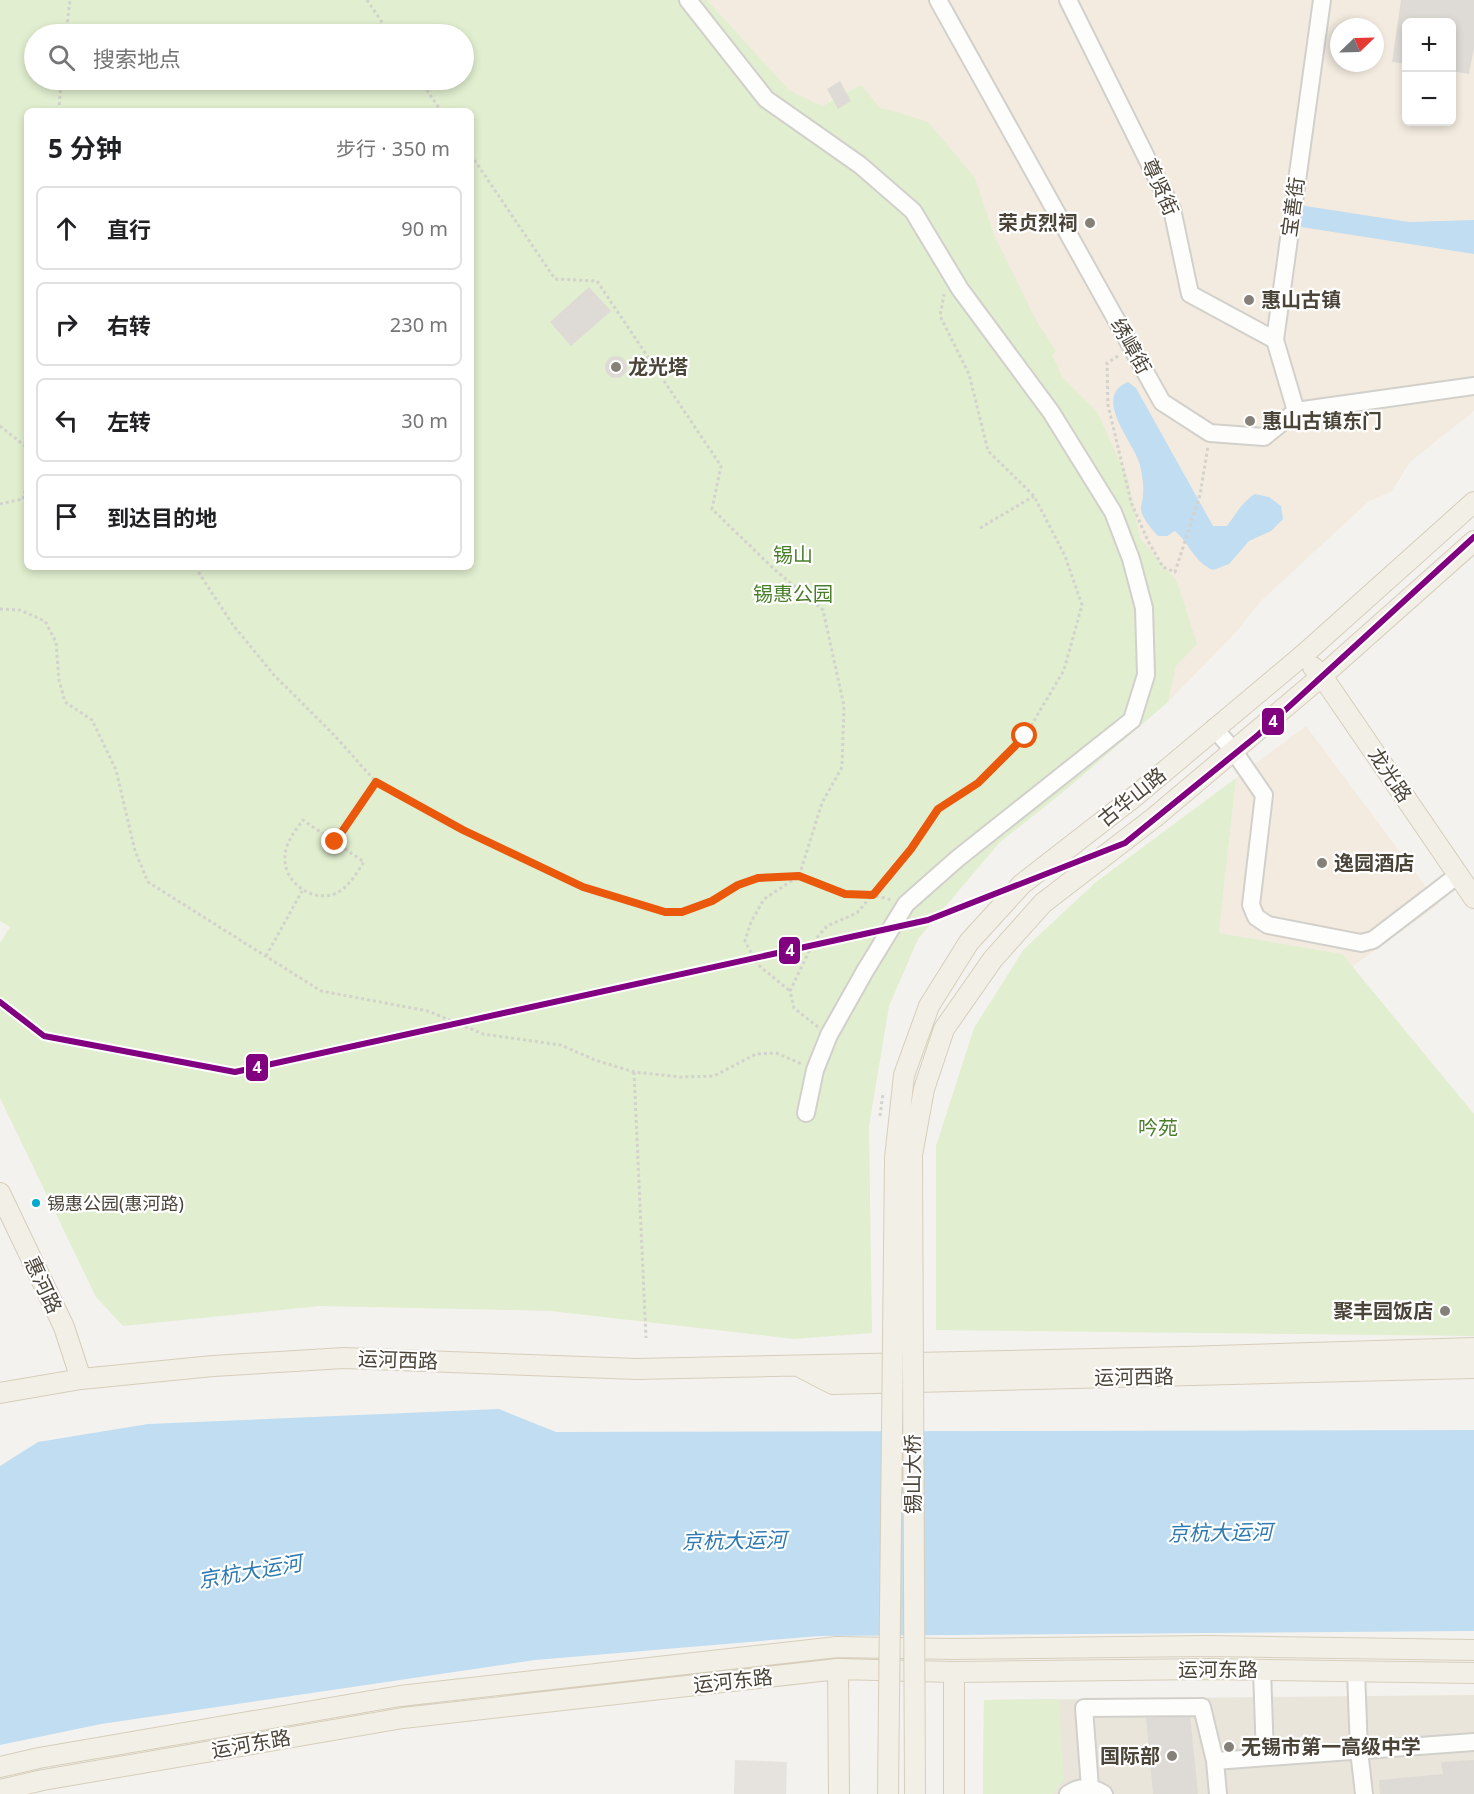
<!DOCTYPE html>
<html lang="zh">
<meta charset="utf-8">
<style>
body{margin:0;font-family:"Noto Sans","Noto Sans SC",sans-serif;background:#f2f2f2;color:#202124}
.controls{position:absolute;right:18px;top:18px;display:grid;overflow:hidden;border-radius:9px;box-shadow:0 3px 9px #0003}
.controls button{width:54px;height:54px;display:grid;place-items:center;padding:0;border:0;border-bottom:2px solid #e0e0e0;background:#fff;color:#202124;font:30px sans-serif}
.compass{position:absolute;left:1330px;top:18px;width:54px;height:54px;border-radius:50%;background:#fff;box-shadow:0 3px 9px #0003;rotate:67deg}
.stop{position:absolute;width:18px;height:18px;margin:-14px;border:4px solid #ea580c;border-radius:50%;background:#fff}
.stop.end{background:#ea580c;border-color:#fff;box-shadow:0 2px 6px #0008}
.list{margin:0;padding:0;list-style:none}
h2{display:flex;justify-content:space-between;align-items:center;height:78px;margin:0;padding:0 24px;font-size:26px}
h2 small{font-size:20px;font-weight:400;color:#757577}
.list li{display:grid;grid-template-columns:39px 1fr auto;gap:18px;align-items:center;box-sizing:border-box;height:84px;margin:0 12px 12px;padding:0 12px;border:2px solid #e0e0e0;border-radius:9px}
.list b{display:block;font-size:22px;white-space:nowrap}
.list em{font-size:20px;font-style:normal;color:#757577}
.icon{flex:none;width:33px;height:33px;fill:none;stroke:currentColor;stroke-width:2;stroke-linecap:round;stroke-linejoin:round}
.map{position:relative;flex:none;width:1474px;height:1794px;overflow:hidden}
.search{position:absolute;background:#fff;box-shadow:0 3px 9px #0003;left:24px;top:24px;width:450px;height:66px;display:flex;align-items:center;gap:15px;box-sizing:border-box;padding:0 21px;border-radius:33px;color:#757577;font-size:22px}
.panel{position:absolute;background:#fff;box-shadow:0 3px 9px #0003;left:24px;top:108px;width:450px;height:462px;border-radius:9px}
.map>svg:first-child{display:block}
</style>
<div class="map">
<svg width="1474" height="1794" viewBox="0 0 1474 1794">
<rect width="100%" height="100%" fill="#f4f2ee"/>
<path fill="#f3ebdf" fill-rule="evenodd" d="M707,0H1474V411L1410,462L1392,491L1368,502L1261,601L1236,632L1168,702L1182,638L1160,580L1039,366L1055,351L833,99L822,106L789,90ZM1406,22H1452V122H1406ZM1339,27H1375V63H1339Z
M1306,726L1439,904L1352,967L1342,954L1219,933L1236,778Z"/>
<path fill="#eae5da" d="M1474,1695V1794H983L984,1700Z"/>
<path fill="#e1eecf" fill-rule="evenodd" d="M0,0H707L789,90L822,106L861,85L881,109L890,110L928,122L975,178L994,235L1037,322L1056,351L1052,355L1063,378L1097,412L1128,479L1140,538L1177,582L1197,644L1176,666L1168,702L1068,788L999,843L918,939L889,1006L869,1126L872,1333L794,1339L551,1311L319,1306L123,1326L96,1297L0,1098V943L10,927L0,921ZM34,34H464V80H34ZM27,111H471V567H27Z
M1236,778L1219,933L1342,954L1474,1114V1336L936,1330V1146L974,1028L1024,949L1096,882Z
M1059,1699L1064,1779L1053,1794H983L984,1700Z"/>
<path fill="#e6e3df" d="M735,1760L787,1762L786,1794H734Z"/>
<path fill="#c0ddf1" d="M1286,203L1409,222L1474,220V254L1282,224Z
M1128,382L1136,388L1213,526H1227C1237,513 1241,503 1255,494L1269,497L1281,506L1283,519L1271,531L1249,541L1229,564L1213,570C1194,562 1190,544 1175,531L1167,536H1158C1152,529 1142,519 1141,509C1141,504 1143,499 1143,495C1144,486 1142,471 1139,462C1132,440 1092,397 1128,382Z
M499,1409L556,1432L1474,1430V1631L819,1636L535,1660L101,1724L0,1745V1466L38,1442L148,1424Z"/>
<path fill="#dedbd6" d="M1401,0H1474V48L1469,74L1452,71V22H1406V64L1392,62Z
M840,81L851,101L838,109L827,89Z
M589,287L611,311L571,346L550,322Z
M605 367a11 11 0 1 1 22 0a11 11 0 1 1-22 0Z
M1190,1714L1198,1794H1153L1146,1718Z
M1474,1760V1794H1380L1379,1780L1443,1774L1441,1762Z"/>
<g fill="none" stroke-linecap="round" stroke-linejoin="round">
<g stroke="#d2d0cb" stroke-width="20">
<path id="minor" d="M688,0L766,99L860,165L913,211L960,289L1051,412L1113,512L1131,559L1144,608L1146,675L1132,720L957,859L906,904L865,971L829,1035L815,1070L806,1113
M938,0L1162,402L1210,433L1264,437L1296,411L1474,386
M1068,0L1172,209L1190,294L1275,340
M1296,411L1275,340L1322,0
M1214,728L1233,750L1264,795L1251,905L1256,917L1268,925L1361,943L1373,940L1458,875
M1262,1670L1265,1757
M1356,1671L1359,1750L1364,1794
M1090,1788L1084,1708L1202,1707L1215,1761
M1068,1794C1079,1786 1092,1786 1104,1794
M1218,1794L1215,1761L1474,1742"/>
</g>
<g stroke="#d6cebb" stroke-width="22">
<path id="major" d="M1313,667L1322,676L1474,898
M912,1155L924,1089L944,1029L993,959L1043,903L1155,817L1322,676L1474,541
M895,1158L904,1075L929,1006L969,942L1022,884L1134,797L1302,656L1474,502
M0,1193L64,1327L81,1379
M800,1367L833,1384L1474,1368
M0,1393L81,1379L213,1366L344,1358L637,1369L1184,1357L1474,1348
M838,1669L839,1794
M954,1672V1794
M0,1767L39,1758L400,1696L837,1647L954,1649L1207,1646L1474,1650
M0,1790L43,1780L403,1718L838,1669L954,1672L1207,1669L1474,1673"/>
</g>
<path stroke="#d3d2cc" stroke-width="3" stroke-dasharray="3 3" stroke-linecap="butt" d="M367,0L390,34
M66,34L70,0
M420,80L441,111
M59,111L61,80
M471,155L555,279L597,281L721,466L712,509L775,570L823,610L844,706L842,767L822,803L799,876L764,899L751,922L745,941L757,964L790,991
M1118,356L1107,363L1108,405L1131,502L1148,541L1163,567L1175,572L1200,495L1208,446
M0,426L25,446L27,458
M23,499L27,483
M0,504L27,498
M980,528L1034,496
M195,567L233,625L274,675L334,735L376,782L463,830L583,887L665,912H682L712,901L738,885L758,878L799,876L845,894L873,895L892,900
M0,609L20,610L45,621L56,642L59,680L65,702L92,720L116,770L135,851L148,882L321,991L428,1011L483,1034L561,1045L595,1060L634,1072L680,1077L714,1076L756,1054L776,1053L802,1064
M335,842L364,862C357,872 350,885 340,891C317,906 283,884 285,857C285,843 295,831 303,820L335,842L376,782
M266,956L302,891
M818,1027L794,1008L790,991L814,941L827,926L857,913L911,849L938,809L978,783L1025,736L1064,670L1082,605L1065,556L1034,496L988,451L969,374L940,316L944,294
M634,1072L646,1338
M880,1116L883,1093"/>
<use href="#minor" stroke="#fdfdfc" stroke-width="16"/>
<use href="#major" stroke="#f2efe6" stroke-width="20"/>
<g stroke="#d6cebb" stroke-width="22" stroke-linecap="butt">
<path id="major-bridge" d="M912,1155L915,1794
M888,1794L895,1158"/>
</g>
<use href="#major-bridge" stroke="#f2efe6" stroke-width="20"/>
<g stroke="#fff" stroke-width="10">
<path id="metro-1" d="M0,1002L44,1036L235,1072L928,920L1125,843L1258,735L1474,537"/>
</g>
<use href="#metro-1" stroke="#800080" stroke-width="6"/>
</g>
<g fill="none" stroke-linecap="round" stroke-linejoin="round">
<path stroke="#ea580c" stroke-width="8" d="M335,842L376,782L463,830L583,887L665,912H682L712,901L738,885L758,878L799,876L845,894L873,895L911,849L938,809L978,783L1025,736"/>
</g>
<g fill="#868178" stroke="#fff" stroke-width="2">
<circle cx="1090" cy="223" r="6"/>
<circle cx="1249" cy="300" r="6"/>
<circle cx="616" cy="367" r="6"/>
<circle cx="1250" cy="421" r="6"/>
<circle cx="1322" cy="863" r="6"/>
<circle cx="1445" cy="1311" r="6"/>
<circle cx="1229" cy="1747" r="6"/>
<circle cx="1172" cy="1756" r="6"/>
</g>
<circle fill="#00a9ce" stroke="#fff" stroke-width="2" cx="36" cy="1203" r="5"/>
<g text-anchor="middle" stroke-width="4.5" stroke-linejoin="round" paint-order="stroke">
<g font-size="18" fill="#4b4439" stroke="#fff" text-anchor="start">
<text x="47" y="1210">锡惠公园(惠河路)</text>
</g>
<g font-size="20" fill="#4b4439" stroke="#fff">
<text transform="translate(1160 187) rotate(66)" y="7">尊贤街</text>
<text transform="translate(1293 207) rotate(-82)" y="7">宝善街</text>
<text transform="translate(1131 346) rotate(61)" y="7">绣嶂街</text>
<text transform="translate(1390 775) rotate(56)" y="7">龙光路</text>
<text transform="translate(1132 797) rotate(-39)" y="7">古华山路</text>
<text transform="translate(43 1285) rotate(65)" y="7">惠河路</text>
<text transform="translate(398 1360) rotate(2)" y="7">运河西路</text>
<text transform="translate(1134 1377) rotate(-1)" y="7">运河西路</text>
<text transform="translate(913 1474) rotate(-90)" y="7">锡山大桥</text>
<text x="1218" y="1677">运河东路</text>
<text transform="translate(733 1681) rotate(-6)" y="7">运河东路</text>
<text transform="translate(251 1744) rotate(-10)" y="7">运河东路</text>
</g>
<g font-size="20" font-weight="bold" fill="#4b4439" stroke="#fff" text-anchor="start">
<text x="1078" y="230" text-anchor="end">荣贞烈祠</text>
<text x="1261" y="307">惠山古镇</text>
<text x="628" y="374">龙光塔</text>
<text x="1262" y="428">惠山古镇东门</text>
<text x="1334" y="870">逸园酒店</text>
<text x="1433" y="1318" text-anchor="end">聚丰园饭店</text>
<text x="1241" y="1754">无锡市第一高级中学</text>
<text x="1160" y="1763" text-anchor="end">国际部</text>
</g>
<g font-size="20" fill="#4a7f2a" stroke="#fff">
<text x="793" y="562">锡山</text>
<text x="793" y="601">锡惠公园</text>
<text x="1158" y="1135">吟苑</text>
</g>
<g font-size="21" font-style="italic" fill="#2e7ab2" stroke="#fff">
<text transform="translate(1220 1533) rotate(-1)" y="7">京杭大运河</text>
<text transform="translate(734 1541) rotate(-1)" y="7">京杭大运河</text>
<text transform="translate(250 1572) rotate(-10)" y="7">京杭大运河</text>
</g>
</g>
<g stroke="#fff" stroke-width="2">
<rect x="1261" y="707" width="24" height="29" rx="6" fill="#800080"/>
<rect x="778" y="936" width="23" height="29" rx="6" fill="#800080"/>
<rect x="245" y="1053" width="24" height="29" rx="6" fill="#800080"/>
</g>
<g font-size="16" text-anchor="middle" font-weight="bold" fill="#fff">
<text x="1273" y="727">4</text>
<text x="790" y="956">4</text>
<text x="257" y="1073">4</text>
</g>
</svg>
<div class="controls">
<button>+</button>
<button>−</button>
</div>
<svg class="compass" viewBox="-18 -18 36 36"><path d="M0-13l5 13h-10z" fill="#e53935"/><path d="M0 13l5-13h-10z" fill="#757577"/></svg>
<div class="stop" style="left:1025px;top:736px"></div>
<div class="stop end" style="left:335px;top:842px"></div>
<div class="search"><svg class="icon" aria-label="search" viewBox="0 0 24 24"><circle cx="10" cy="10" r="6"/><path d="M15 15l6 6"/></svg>搜索地点</div>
<section class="panel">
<h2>5 分钟<small>步行 · 350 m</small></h2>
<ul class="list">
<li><svg class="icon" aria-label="ahead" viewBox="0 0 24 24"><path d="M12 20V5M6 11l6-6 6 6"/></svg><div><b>直行</b></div><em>90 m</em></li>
<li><svg class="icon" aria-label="right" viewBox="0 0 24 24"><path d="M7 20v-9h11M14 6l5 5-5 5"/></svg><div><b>右转</b></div><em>230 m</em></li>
<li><svg class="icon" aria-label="left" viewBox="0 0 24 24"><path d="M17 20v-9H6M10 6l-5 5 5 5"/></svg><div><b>左转</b></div><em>30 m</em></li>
<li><svg class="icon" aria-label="arrive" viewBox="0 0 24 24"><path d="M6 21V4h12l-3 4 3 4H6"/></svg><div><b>到达目的地</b></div></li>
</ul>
</section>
</div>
